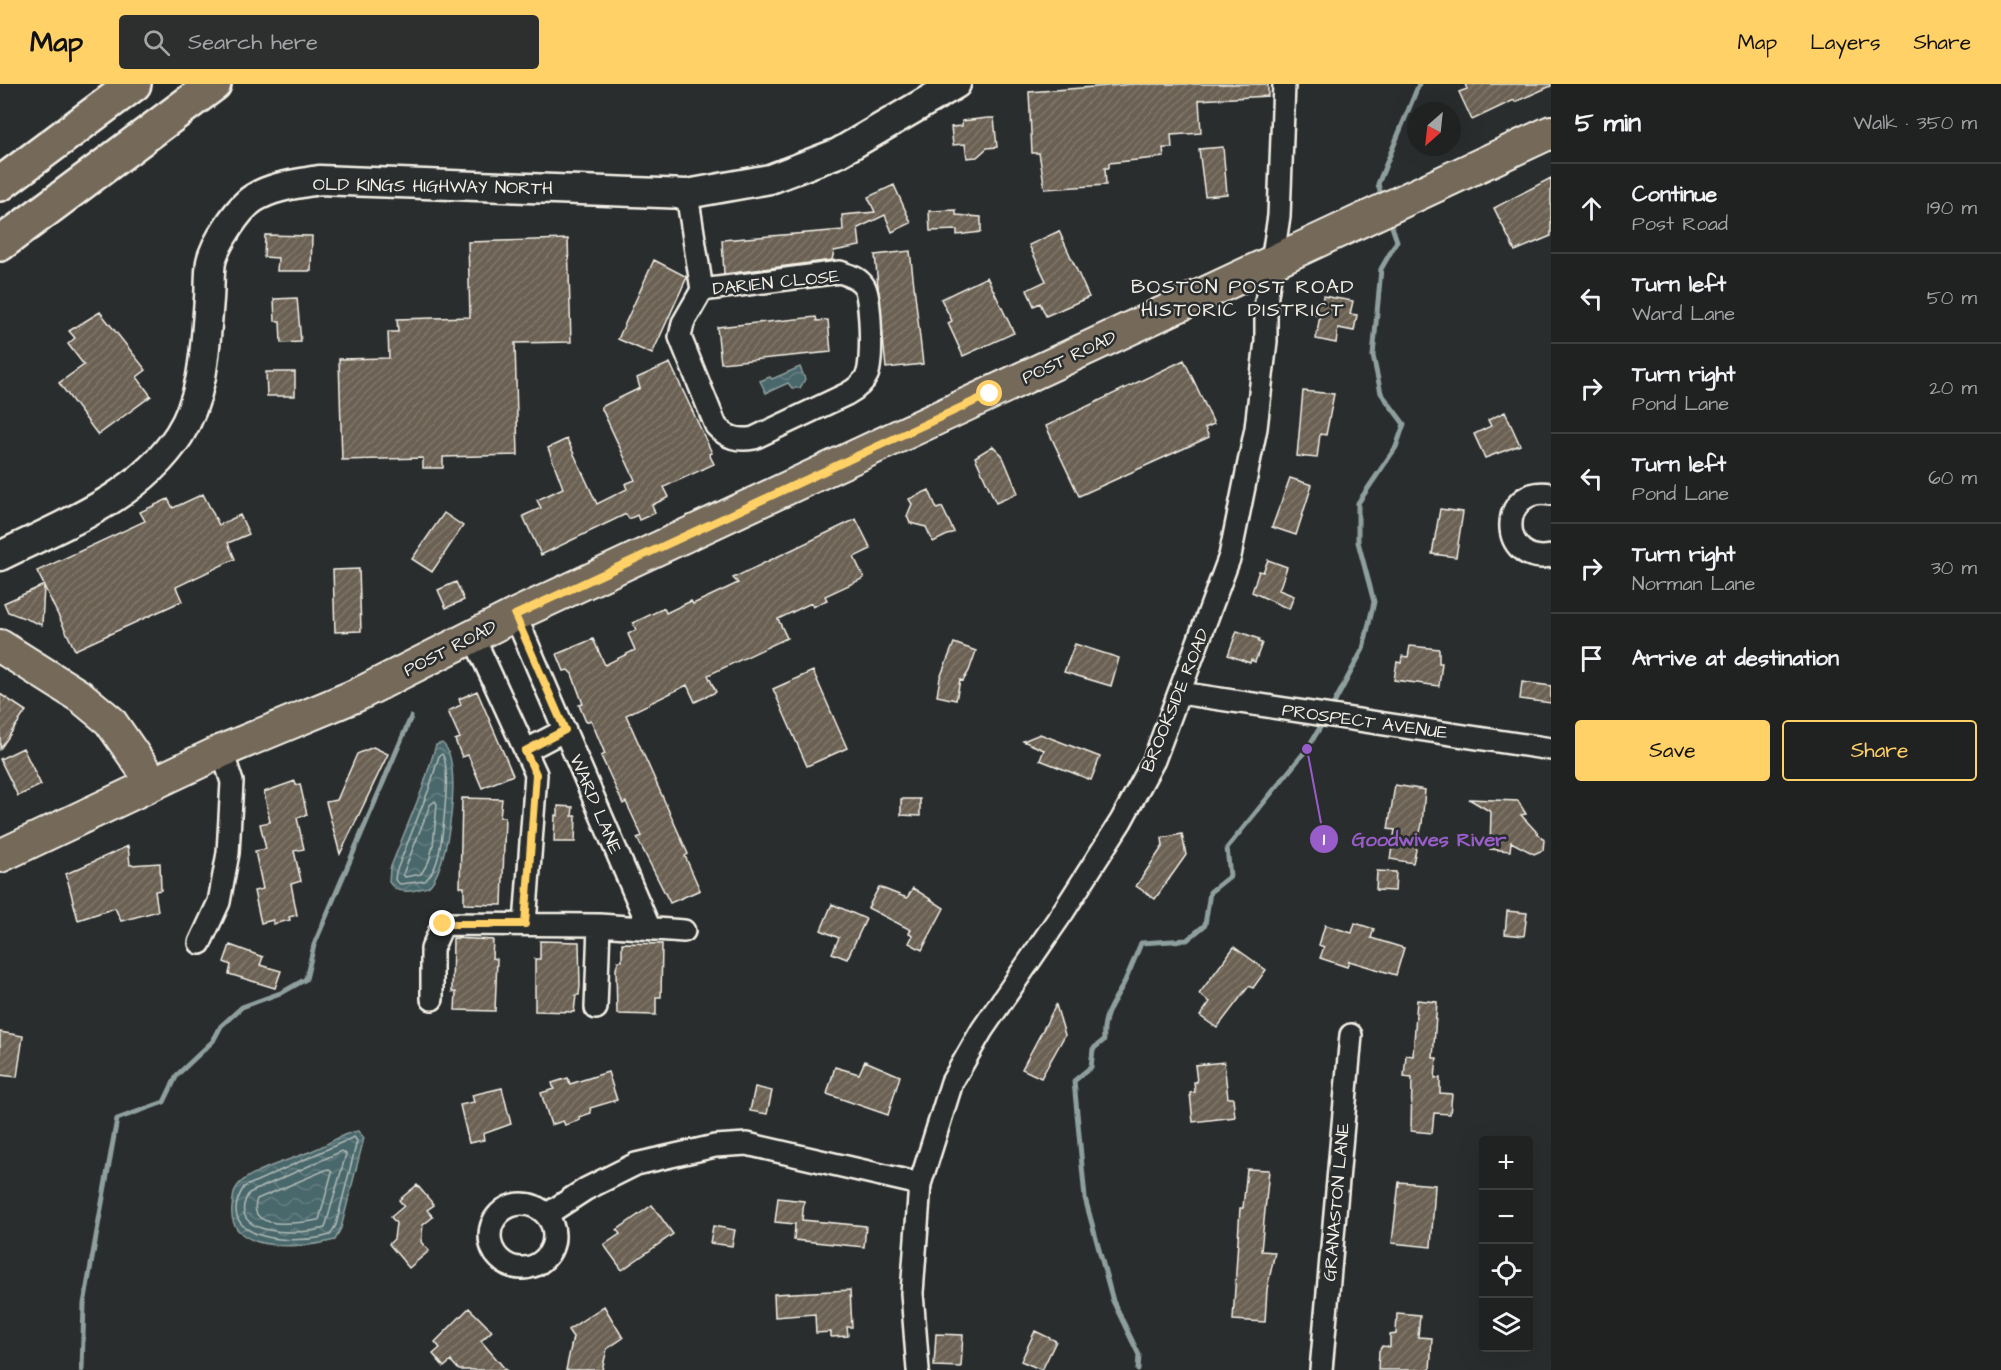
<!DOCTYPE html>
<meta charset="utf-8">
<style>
body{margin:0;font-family:"Architects Daughter",sans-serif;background:#2d2f2f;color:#f1f3f6}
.controls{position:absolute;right:18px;bottom:18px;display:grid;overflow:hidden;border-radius:6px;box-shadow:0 6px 24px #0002}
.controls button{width:54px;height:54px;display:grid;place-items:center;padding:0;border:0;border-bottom:2px solid #3d3f40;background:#202222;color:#f1f3f6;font:30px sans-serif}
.compass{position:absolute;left:1407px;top:18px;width:54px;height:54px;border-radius:50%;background:#202222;box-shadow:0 6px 24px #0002;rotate:207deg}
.stop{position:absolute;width:18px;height:18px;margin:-14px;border:4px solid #ffd166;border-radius:50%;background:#fff}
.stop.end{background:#ffd166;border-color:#fff;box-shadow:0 2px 6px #0008}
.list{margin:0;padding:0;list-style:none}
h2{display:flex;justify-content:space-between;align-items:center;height:78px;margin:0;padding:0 24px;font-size:26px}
h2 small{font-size:20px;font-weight:400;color:#a2a4a5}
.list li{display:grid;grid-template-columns:39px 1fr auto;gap:18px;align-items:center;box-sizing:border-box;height:90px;padding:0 24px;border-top:2px solid #3d3f40}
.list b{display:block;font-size:22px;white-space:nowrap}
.list p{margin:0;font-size:20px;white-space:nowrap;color:#a2a4a5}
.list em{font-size:20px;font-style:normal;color:#a2a4a5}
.actions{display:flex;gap:12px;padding:18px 24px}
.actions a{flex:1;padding:14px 0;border:2px solid #ffd166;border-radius:6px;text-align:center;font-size:21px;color:#ffd166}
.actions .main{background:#ffd166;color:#111}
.icon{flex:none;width:33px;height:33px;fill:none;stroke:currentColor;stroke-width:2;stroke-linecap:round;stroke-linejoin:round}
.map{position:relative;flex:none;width:1551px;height:1286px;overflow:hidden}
header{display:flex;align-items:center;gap:36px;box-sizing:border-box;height:84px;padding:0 30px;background:#ffd166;color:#111}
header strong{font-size:28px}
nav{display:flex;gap:33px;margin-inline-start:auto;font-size:21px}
.search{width:420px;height:54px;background:#2d2f2f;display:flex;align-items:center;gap:15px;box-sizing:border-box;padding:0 21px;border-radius:6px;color:#a2a4a5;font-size:22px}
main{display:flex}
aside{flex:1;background:#202222}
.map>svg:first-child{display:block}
</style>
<header>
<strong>Map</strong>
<div class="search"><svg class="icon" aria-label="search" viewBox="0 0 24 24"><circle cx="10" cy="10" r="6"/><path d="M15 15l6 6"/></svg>Search here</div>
<nav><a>Map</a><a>Layers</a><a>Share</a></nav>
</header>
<main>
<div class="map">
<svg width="1551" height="1286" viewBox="0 0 1551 1286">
<defs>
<pattern id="water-waves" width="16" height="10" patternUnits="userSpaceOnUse" patternTransform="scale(1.5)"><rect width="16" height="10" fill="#4a686c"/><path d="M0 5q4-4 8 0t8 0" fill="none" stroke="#657e81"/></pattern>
<pattern id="building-hatch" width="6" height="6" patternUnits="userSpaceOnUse" patternTransform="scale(1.5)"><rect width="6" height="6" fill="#6a6152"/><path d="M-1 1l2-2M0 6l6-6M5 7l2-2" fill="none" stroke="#80786b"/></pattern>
</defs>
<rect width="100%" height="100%" fill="#2a2d2e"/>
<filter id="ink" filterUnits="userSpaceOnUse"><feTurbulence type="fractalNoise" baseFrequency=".0167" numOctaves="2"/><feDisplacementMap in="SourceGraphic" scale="12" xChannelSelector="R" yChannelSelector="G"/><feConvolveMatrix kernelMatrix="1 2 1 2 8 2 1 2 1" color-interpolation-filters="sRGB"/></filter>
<g filter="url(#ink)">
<path fill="url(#water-waves)" stroke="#8e9f9e" stroke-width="1.5" d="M800,283L805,295L800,304H792L788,299L766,309L760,297L770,293L772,295Z
M442,659C464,674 449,786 428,803C414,807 397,812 389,798L390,785L423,703L436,661Z
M358,1047L364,1054L341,1144L335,1156C307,1164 227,1171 232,1124C233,1116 233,1105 240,1099C256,1084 295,1075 316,1065C331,1059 342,1049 358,1047Z"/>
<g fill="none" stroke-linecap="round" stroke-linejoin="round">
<path stroke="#b0bab6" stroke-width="1.5" d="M442,670C452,683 442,760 437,777C435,784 430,792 425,797L400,800L395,796L396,788L429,705L439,672Z
M435,717L437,720L433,762L429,777L421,790L405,793L403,790L430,721Z
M354,1053L357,1057L336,1141L330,1151C299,1161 209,1159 244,1103Z
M342,1067L346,1070L325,1144C302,1151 222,1154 249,1109Z
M328,1085L332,1088L319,1136C300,1139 245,1148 257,1115Z"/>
<path stroke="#8e9f9e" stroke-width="5" d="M1382,114L1378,100L1419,0
M1330,627L1363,565L1374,518L1358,458V419L1396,363L1404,340L1381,309L1373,272L1381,185L1397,157L1389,134
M82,1286L84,1220L117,1035L164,1018L177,991L213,957L221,942L242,923L283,908L306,895L314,861L411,633
M1138,1286L1139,1271L1113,1217L1085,1114L1074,997L1091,983L1093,965L1104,956C1102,934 1111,921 1122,903C1129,889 1135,874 1141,859L1187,856L1205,841L1210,808L1230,792L1227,764L1307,665L1324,637"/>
</g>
<path fill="url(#building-hatch)" stroke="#f4f1e8" stroke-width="1.5" d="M1133,0H1268V12L1199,16L1201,49L1171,51L1172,64H1163L1164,73L1109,79V84H1105L1106,101L1045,105L1039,69H1032L1029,8Z
M1465,0H1551V2L1515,18L1514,16L1472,36L1459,8L1467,5Z
M988,34H994L997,63L987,64L977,73L967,74L965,60L953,61L951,43L962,42V37Z
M1223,63L1227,110L1205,112L1199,65Z
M1551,94V152L1515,167L1494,124Z
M894,101L911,139L892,148L885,131L858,144L860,162L834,167L832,176L724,190L722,156L843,146L842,131L875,128L868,113Z
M956,126V131L981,133V148L957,151V146L930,147L929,127Z
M1059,147L1089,213L1046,232L1040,219L1034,222L1027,206L1046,197L1029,161Z
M265,151L312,152L311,187H277L278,174L264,173Z
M568,155L571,258L515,259L518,371L443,373V384H423V374L342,376L339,275L389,274L388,248H398L397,235L470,233L468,158Z
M910,167L923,280L886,284L875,171Z
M654,176L687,193L652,270L618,255Z
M987,193L1014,249L963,272L948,239L952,237L941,215Z
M1323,212L1353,217L1350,230L1357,231L1354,247L1338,244L1336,259L1316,255L1320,231L1314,230L1316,217L1322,218Z
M297,214L301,258L281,259L280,237H275L274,215Z
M100,228L146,286L137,293L151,312L98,351L59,299L84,281L68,260L75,254L69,247Z
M816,233L817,237L828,236L831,268L721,279L717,243Z
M1184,276L1214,340L1205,344L1209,353L1079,412L1046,342Z
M670,279L712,369L709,370L714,380L664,403L669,413L652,421L655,429L639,436L637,431L629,435L626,430L541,471L523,432L541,424L537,416L563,404L548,364L567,355L597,420L627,405L625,400L635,396L601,323L640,304L637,294Z
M266,288H295V312H267Z
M1303,307L1334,310L1326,351L1320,350L1317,374L1297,372Z
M1505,328L1520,361L1485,374L1474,350L1491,342L1488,336Z
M993,362L1002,371L1018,409L996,419L975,373Z
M1290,394L1312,401L1296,451L1272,443Z
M929,406L937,425L942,423L954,448L933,458L926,443L910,439L907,432L912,420L909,415Z
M203,410L219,441L240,431L249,450L228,459L235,475L176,503L182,517L75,566L44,502L42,541L8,528L4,519L44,501L37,487L145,437L140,428L168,415L173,424Z
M1440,425L1463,428L1456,473L1432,470Z
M444,429L463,442L432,488L412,475Z
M856,435L871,465L854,473L864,494L825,512L827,516L813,523L811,519L778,535L787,554L708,591L716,608L695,618L687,601L626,631L688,770L685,772L700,806L670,819L637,754L642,752L626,718L623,720L608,687L601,672L605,670L591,636L586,638L579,621L583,620L572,590L568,586L564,587L557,570L593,555L605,581L635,566L628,550L636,546L633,539L664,524L666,529L691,517L693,520L738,499L733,494Z
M1268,476L1287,483L1279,506L1294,512L1289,525L1252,508L1259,487L1263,488Z
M359,485L361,547L335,548L333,486Z
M456,498L464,516L446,524L438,506Z
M1237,547L1259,555L1258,558L1262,559L1255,578L1251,576L1250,579L1228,571Z
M954,559L976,567L969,587L963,597L960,596L956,616L937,612L940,594Z
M1075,560L1119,574L1111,602L1064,588Z
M1410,562L1439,565V579H1442L1439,602L1394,596L1397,578L1401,579L1402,572L1408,573Z
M813,587L847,664L807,682L773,605Z
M1522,598L1551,602V619L1520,615Z
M477,607L513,691L482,704L468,671L462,673L455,656L460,654L448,627L461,621L459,615Z
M0,610L26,627L0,665Z
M1040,650L1100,673L1091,696L1040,676L1044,666L1023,657Z
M373,663L388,670L340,770L326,718L337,716L357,670Z
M23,664L41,701L18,712L0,675Z
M295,697L296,701L300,700L307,731L297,734L304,765L294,767L301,797L291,800L297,831L289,833L290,836L273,840V836L261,839L254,807L263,805L255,767L266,765L260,740L270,738L264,708Z
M1395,701L1425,706L1422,740L1413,779L1390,775L1395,746L1388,745Z
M462,714L502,715L500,733H505L502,821L464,820V803H460Z
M901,715H920V732L901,731Z
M1469,715L1518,717L1526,730L1521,731L1544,756L1543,766L1534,770L1511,758L1510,767L1490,765L1491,728Z
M558,722L573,723L572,732H576L575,758H554L555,731L558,732Z
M1182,750L1186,771L1155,815L1136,802L1163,762L1162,754Z
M128,762L130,781L160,779L161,806L155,807L158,827L121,837L115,824L78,836L66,790Z
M1377,787L1396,788L1395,807L1376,806Z
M879,803L907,814L913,804L944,824L922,866L909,859L913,851L909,849L911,846L868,824Z
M832,820L866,835L847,875L832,869L839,854L821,846Z
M1507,827L1527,829L1524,852L1505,850Z
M1355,839L1374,845L1371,854L1404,864L1396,891L1349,877L1347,883L1320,874L1324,863L1319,861L1325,841L1352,849Z
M453,854L493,856L492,874L497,875L495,927L455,926L456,908H452Z
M540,857L579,858L580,902L579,911H576L574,928L535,927V875H540Z
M622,859L662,860L661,913H656V931L617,930L616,885L618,877H622Z
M230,861L263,873L260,881L281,887L275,904L229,890L231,881L224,878Z
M1234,863L1266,886L1253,904L1249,902L1217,944L1200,932L1210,918L1199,910Z
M1417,916L1437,918L1433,974H1437L1435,994H1440V1009L1452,1010L1450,1030L1434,1029L1432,1049L1411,1047L1412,994L1404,993L1406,971L1413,972Z
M1056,921L1065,951L1041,994L1022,985Z
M0,948L23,952L17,993L0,991Z
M865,977L900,992L888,1031L827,1010L835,983L859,990Z
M1224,978L1228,1014H1233L1235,1033L1193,1038L1190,1009L1195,1008L1194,998H1197L1195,981Z
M608,988L617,1016L590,1024L591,1029L579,1033L580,1036L565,1041L563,1037L551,1041L541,1009L554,1005L552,999L568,994L570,1000Z
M755,1003L772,1007L767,1030L750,1027Z
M502,1004L511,1040L483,1050L484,1056L469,1059L460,1021L474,1018L472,1011Z
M1247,1085L1269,1086L1261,1167L1275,1168L1267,1205L1265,1238L1233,1236L1240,1124H1243Z
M1399,1098L1435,1101L1431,1163L1392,1159Z
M417,1101L434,1121L427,1126L433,1133L423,1141L421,1158L429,1167L409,1184L389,1160L394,1155L396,1139L391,1133L404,1122L399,1116Z
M778,1114L804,1117L802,1136L866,1142L864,1163L794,1156L795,1140L775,1138Z
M652,1121L673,1150L622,1186L604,1161L620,1150L617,1146Z
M713,1142L735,1146L732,1162L710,1159Z
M850,1206L852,1243H847L848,1252L831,1253V1248L816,1249L815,1230L775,1233L774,1210Z
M604,1222L623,1254L607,1265L602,1286H566L573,1253L568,1246Z
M469,1224L492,1247L481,1257L506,1286H459L451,1277L444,1283L433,1270L440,1264L435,1258Z
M1397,1229L1420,1231L1418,1253L1432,1254L1430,1286H1378L1379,1267L1382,1262L1390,1263V1251L1396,1250Z
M1035,1247L1056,1257L1042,1286L1021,1277Z
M936,1250L963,1251L961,1283L934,1282Z"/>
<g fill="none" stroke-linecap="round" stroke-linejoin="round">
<g stroke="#f4f1e8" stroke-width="26">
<path id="street" d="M687,110L702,206L683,239L680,253L716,342C727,354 738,357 754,354L847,310C856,305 863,300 867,291C873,279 871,212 864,202C858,193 850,192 840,188L702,206
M1551,410C1497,401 1498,482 1551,472
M515,531L649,843
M473,552L536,690L525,840
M1180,609L1551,665
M525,667L565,646
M200,859L219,818L228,769L232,698L222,667
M432,915V865L443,840L599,841L684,847
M596,924L599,841
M490 1152a32 32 0 1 1 64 0a32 32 0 1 1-64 0Z
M546,1131L586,1105L636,1080L715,1062L747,1060L920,1100
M918,1286L912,1209L920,1100L952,998L982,946L1063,828L1121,737L1154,676L1230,472L1256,344L1266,257V218L1279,132L1284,0
M1321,1286L1351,951"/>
</g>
<g stroke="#f4f1e8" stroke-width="33">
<path id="secondary" d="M0,472C64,440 138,414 179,351C205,310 205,262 209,215C210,203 209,190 211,178C215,160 238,124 254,114C273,102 297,100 319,96L687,110L770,95L838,69L956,0"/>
</g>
<g stroke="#f4f1e8" stroke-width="36">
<path id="primary" d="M0,562L81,613L110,637L153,699
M0,772L222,667L357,611L515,531L1551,48"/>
</g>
<g stroke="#f4f1e8" stroke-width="38">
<path id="highway" d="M0,100L134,0
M0,160L214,0"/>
</g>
<use href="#street" stroke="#2a2d2e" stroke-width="21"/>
<use href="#secondary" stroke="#2a2d2e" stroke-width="28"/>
<use href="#primary" stroke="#746a5a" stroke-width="32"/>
<use href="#highway" stroke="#746a5a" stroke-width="33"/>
</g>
</g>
<g fill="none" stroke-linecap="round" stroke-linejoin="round" filter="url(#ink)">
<path stroke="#ffd166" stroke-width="8" d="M443,840H525L536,690L525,667L565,646L515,531L990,310"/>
</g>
<g text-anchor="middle" stroke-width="5" stroke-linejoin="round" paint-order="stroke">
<g font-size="18" fill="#f4f1e8" stroke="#2a2d2e">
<text transform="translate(433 102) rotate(1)" y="6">OLD KINGS HIGHWAY NORTH</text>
<text transform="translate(776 198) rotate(-6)" y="6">DARIEN CLOSE</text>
<text transform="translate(1069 273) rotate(-25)" y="6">POST ROAD</text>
<text transform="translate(450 564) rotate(-27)" y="6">POST ROAD</text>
<text transform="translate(1175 616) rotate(-68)" y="6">BROOKSIDE ROAD</text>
<text transform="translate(1365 637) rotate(8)" y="6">PROSPECT AVENUE</text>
<text transform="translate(596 720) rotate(67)" y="6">WARD LANE</text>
<text transform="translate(1336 1118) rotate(-85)" y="6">GRANASTON LANE</text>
</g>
<g font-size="20" letter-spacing="1.5" fill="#f4f1e8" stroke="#2a2d2e">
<text x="1243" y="209">BOSTON POST ROAD<tspan x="1243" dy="23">HISTORIC DISTRICT</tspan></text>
</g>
</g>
<path fill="none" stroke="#995dc9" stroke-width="2" d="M1307 665L1324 755"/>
<g fill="#995dc9" stroke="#2a2d2e" stroke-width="2">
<circle cx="1307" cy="665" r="6"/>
<circle cx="1324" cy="755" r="15"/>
</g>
<g font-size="18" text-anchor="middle" font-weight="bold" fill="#fff">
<text x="1324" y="761">1</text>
</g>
<g font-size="20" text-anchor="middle" font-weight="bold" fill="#995dc9" stroke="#2a2d2e" stroke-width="5" stroke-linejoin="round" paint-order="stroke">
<text x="1429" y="762">Goodwives River</text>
</g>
</svg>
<div class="controls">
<button>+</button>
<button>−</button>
<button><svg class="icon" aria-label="locate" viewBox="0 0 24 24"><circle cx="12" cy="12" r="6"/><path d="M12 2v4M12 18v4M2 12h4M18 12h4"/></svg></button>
<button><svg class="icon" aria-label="layers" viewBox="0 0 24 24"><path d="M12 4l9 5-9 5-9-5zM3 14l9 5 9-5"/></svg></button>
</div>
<svg class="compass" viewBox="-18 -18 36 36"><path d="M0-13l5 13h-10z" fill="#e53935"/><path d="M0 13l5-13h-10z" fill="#a2a4a5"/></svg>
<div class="stop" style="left:990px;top:310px"></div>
<div class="stop end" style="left:443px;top:840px"></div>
</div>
<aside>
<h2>5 min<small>Walk · 350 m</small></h2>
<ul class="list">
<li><svg class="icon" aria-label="ahead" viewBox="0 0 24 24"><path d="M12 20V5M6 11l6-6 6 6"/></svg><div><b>Continue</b><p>Post Road</p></div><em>190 m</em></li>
<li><svg class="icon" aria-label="left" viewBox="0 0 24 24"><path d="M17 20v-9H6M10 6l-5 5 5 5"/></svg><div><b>Turn left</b><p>Ward Lane</p></div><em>50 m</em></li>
<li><svg class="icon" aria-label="right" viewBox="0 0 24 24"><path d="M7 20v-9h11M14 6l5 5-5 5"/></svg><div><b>Turn right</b><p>Pond Lane</p></div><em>20 m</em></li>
<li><svg class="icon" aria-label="left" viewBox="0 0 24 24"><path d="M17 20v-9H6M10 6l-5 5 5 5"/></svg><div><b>Turn left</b><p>Pond Lane</p></div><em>60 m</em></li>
<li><svg class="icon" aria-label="right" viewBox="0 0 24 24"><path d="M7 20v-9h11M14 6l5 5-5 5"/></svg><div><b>Turn right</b><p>Norman Lane</p></div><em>30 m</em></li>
<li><svg class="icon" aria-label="arrive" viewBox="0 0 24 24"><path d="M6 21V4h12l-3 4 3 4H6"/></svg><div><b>Arrive at destination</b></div></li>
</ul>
<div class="actions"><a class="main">Save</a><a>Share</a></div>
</aside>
</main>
